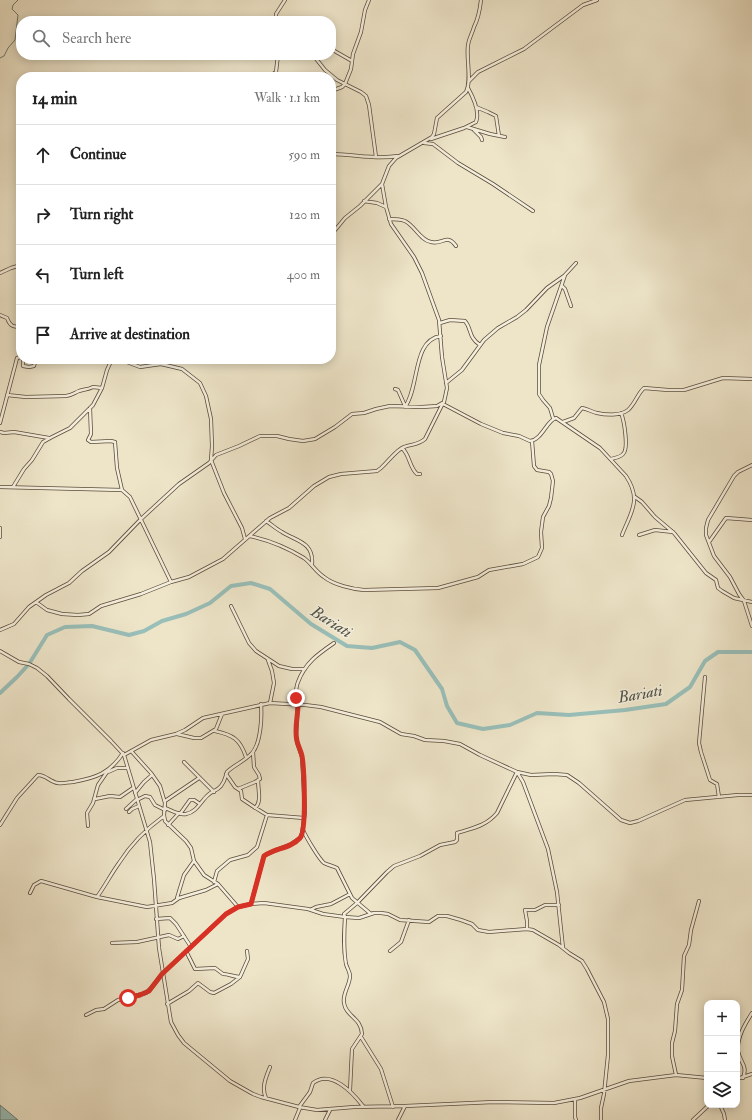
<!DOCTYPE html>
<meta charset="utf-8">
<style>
body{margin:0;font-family:"IM FELL Double Pica",serif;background:#f2f2f2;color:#222}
.controls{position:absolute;right:12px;bottom:12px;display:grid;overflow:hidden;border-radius:8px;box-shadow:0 2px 10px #0003}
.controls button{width:36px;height:36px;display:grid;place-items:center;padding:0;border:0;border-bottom:1px solid #e0e0e0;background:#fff;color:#222;font:20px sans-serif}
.stop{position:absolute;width:12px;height:12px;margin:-9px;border:3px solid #d93025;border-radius:50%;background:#fff}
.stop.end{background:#d93025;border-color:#fff;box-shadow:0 1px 4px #0008}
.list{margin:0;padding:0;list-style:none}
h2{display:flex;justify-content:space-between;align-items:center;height:52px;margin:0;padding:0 16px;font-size:17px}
h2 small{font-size:13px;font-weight:400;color:#767676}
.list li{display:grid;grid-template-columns:26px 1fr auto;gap:12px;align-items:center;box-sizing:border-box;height:60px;padding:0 16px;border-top:1px solid #e0e0e0}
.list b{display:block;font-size:15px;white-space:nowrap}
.list em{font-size:13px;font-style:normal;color:#767676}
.icon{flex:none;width:22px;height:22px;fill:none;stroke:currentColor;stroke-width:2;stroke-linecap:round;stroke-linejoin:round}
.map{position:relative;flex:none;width:752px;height:1120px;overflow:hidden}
.search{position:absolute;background:#fff;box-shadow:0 2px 10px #0003;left:16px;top:16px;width:320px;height:44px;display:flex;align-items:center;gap:10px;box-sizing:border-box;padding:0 14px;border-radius:16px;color:#767676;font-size:15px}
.panel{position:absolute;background:#fff;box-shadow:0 2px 10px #0003;left:16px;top:72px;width:320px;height:292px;border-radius:16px}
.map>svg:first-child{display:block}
</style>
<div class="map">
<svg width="752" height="1120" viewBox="0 0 752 1120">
<rect width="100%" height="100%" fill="#eee5c9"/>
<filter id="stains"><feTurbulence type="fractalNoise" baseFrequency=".005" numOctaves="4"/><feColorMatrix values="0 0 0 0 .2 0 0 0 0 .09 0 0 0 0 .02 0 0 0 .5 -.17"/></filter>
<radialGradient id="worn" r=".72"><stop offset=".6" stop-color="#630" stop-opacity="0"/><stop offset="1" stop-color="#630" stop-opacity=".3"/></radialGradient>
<path fill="#99bfb9" stroke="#6c7c73" d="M0,1105L18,1120H0Z"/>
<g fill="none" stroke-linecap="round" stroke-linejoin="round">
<path stroke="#6c7c73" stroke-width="1" d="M0,58L4,56L8,48L15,40L18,15L12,9L13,5L18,0"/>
<path stroke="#99bfb9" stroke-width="4" d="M0,693L17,677L29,664L47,635L65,627L92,626L129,635L144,631L162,621L186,614L210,603L231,586L251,583L270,589L311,624L347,646L372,648L400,642L415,650L442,689L447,706L457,723L483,729L510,725L537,713L569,715L625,710L666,704L690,687L705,661L718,652H752"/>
<g stroke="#5a4b3a" stroke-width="4">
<path id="minor" d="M276,21V14L285,0
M331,49L352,61
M313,55L325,70L337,80L361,92L366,96L369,105L376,157
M269,77L276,72L278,55
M469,81L478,72L524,49L583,5L597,0
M331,91L342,87L345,84L351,69L353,54L361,32L365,10L369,0
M476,107L488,112L496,116L499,136
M467,127L490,134L505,137
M474,130L481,137L482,140
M431,139L464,128L476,122C480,112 473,97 468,88
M424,143L433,144L458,163L493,184L533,211
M331,154C354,154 375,160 398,156
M364,201L377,203L386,207
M389,219C394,219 400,219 405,221C415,226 420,240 431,242C443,245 447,233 456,246
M331,235L345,218L360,206L382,184L389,166L396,158L432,137L434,134L437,118L466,92C472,80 466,59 468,45C469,38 472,34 474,27C478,19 480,9 481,0
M0,273L11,268L21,265
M562,286L565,289L571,306
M0,315L7,318C10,326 13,327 21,327
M440,323L450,320L465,321C472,329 468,337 480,345
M23,359V366L29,367L34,366L36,359
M119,359L140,367L161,364L182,369L200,383L206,396L211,419L212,446L211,460L224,493L242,528L245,539
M446,383L462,370L484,340L498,328L517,317L526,310L547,288L564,276L576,263
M395,389L398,390L405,406
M7,395L26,397L66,396C73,395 74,393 79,391C85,389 87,390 93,387L102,388
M443,404L481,424L503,433L519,436L530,441C542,440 547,420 556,418L600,448L626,476C642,500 631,512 622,535
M405,407C420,386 412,340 441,336
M90,408L91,434L88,440L91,442L111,441L115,442L117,468L122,490
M553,418L550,408L543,400L539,394V365L547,327L565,275
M563,422L574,418L582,408C588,409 592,412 597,413C606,415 620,416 628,410C635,404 638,393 644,388L668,390H684L723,378L752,379
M0,423L16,362L17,358L21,357
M0,432L4,433L14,432L49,438
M402,448C410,455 409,467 417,474H420
M611,459C615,458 621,457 623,454C629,449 624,420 621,413
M752,465L738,472L734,476L708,520L706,528V535L714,556L730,577L739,594L744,601L752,626
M0,487L122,490L130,497L171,582
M13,487L24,469L32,460L43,442L52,437L70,428L93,405L102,388L107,370L112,359
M635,497L642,502L655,517L674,533L706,573L716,580L718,588L722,591L734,598L752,602
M266,521C271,524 276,529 282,532C296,541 314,542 312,564
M0,528V537
M639,535L655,530L673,532
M250,536C268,540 288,548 304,558C312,564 316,572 324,577C334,585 352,589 364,590L438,588L478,577L489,570L523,564L538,557L542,548L541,532L543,517L549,506L551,498L553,481L551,474L549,472L537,470L534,466L532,441
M709,542L726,518L752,520
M36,602L47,610L62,614L78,615L89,614L101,606L141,594L171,582L189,577L223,559L270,518L289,508L314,486L329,477L341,474L377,471L381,468C387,463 397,449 404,447C412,444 418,445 425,439L443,403
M231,606L249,643L256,651L279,666L292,669H305
M0,630L14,624L29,607L46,595L69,583L82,571L109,552L141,519L179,484L209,463L216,455L239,446L260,436H277L289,439L303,441L315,439L335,427L352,414L364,413L376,409L390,406L422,407L437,406L444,402L447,388L442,357L439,320L422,273L414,257L391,224L386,207L382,184
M0,651L19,662L29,664L37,668L47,676L69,699L111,741L124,755L150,842L154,879L159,948L171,1022L178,1035L184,1043L230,1081L253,1094L261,1097L299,1107L317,1110L354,1107L405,1106L494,1102L554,1103L580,1098L629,1081L676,1075L707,1078
M268,660L272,671L274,683L270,703
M705,677L699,743L701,752L710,780L717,784L719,797
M296,704C296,697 295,689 298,682C305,663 318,654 334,643
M215,731C233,735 240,739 246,757
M177,734L194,738H201L216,729L222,714
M132,752L151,773L160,786L165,803L164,815L165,821L186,841L191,848L194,861L204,875L218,884L238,907
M124,755L151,740L176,734L185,730L203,718L270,703L305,705L321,707L380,722L401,734L414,736L425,740L444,741L460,744L480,755L517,772L523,782L548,849L557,892L563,948
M184,762C194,772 204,782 214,792
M108,772L117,768H128
M226,774L235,787L241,791L242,799L254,807L267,815L304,818
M238,789L255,782L260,779L259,775L254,767L253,752
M135,793L144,782L152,775
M95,799L110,796L120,797L133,788
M137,800L145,796L150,797L155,805L165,810
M165,801L199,778
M165,808C171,810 180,816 186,814C197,812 201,801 208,795C212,791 217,791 221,786C225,781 225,778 227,772C234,765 245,761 252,753C261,743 262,717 261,704
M255,808C262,802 258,790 258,780
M126,809L137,799
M129,812L132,809L139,806
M180,814L190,800H194L200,804
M0,825L17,798L38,775C46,775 50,782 58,783C63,784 68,782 73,782C96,778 110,773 123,753
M168,825L179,813
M88,826L87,813L93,803L98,785L107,772
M303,830C306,837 319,859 324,863C328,865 333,866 337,868L352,898L371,914
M214,882L217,871L230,860L248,855L257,847L267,815
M30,893L34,885L41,881L97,897L147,907L172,903L179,898L206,890L218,884
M97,897C105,886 111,874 119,863C131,844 146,829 164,816
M177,898L184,875L194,861
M251,904L264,856L276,850L290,845L300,838L302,833L305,812L302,757L297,742L296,735L298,704
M312,909L316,907L331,904L350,894
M156,919L170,918L176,924L191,947
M527,929V921L525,910H535L545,905H559
M112,943L137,942L169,935L178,939L184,936
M186,951L195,969L215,968L223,974C229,974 234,977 240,977
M390,951L401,942L409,920
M167,1004L189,991L198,983L210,992L214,993L231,984L240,977L248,959L247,951
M86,1015L96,1010L104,1009L118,1000L146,993L153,986L162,974L226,914L238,907L251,904L264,903L308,909L323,914L345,917L359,918L374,913H381L388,914L400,920L429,922L438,916H447L461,920L472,924L478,930L489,932L527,929L533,930L559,945L569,953L582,961L587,969L604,1002L608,1019V1055L604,1094L601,1108V1120
M361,1037L381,1069L393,1107
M676,1075L672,1056V1043L675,1031L677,1004L682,990L684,956L689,945L691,930L699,901
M743,1078C748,1065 740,1063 738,1051C737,1037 745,1024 752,1013
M737,1079L752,1074
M350,1090L352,1049L362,1034C361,1017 346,1017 344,1003C342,994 350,985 350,976C350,972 347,968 346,964C343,948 344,933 345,917L344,914L357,903L387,872L394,866L420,856L440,845L455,842L457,840V833C473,828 486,826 497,813L517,772L531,775L554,774L567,775L579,783L621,820L630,823L638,821L685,800L738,795H752
M266,1098C261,1088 266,1077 270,1067
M575,1100V1117L576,1120
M720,1105L724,1114L725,1120
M299,1107L310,1092L313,1083C331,1069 353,1093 363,1106
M295,1120L300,1108
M325,1120L330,1110
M398,1120L405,1106
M693,1120L709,1105"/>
</g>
<use href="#minor" stroke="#f4eedc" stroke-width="2.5"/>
</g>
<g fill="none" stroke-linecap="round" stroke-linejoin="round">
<path stroke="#d93025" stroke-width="5" d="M128,998L140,995L149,991L162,974L226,914L238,907L251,904L264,856C275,848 290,849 300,838C307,831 304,768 302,756C301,751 298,746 297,741C294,730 298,716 298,704H296V698"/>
</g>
<g text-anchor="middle" stroke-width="3" stroke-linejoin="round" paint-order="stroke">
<g font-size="16" font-style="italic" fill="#505247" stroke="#f4eedc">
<text transform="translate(332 621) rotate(32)" y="6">Bariati</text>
<text transform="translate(640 693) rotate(-10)" y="6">Bariati</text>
</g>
</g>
<rect width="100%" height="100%" filter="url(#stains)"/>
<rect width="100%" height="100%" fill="url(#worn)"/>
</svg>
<div class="controls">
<button>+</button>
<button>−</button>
<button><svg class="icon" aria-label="layers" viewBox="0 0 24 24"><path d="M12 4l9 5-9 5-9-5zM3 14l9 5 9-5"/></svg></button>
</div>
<div class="stop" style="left:128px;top:998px"></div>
<div class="stop end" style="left:296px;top:698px"></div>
<div class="search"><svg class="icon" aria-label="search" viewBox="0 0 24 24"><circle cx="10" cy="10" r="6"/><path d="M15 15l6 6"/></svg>Search here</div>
<section class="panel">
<h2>14 min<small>Walk · 1.1 km</small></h2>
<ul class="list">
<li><svg class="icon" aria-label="ahead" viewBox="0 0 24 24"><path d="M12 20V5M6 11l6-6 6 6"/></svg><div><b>Continue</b></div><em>590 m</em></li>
<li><svg class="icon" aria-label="right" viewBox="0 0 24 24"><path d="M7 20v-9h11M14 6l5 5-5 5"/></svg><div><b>Turn right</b></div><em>120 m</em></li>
<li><svg class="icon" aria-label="left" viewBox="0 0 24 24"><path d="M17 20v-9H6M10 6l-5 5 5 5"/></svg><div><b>Turn left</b></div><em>400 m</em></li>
<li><svg class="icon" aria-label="arrive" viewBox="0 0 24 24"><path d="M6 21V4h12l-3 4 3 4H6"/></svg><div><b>Arrive at destination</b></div></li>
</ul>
</section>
</div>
